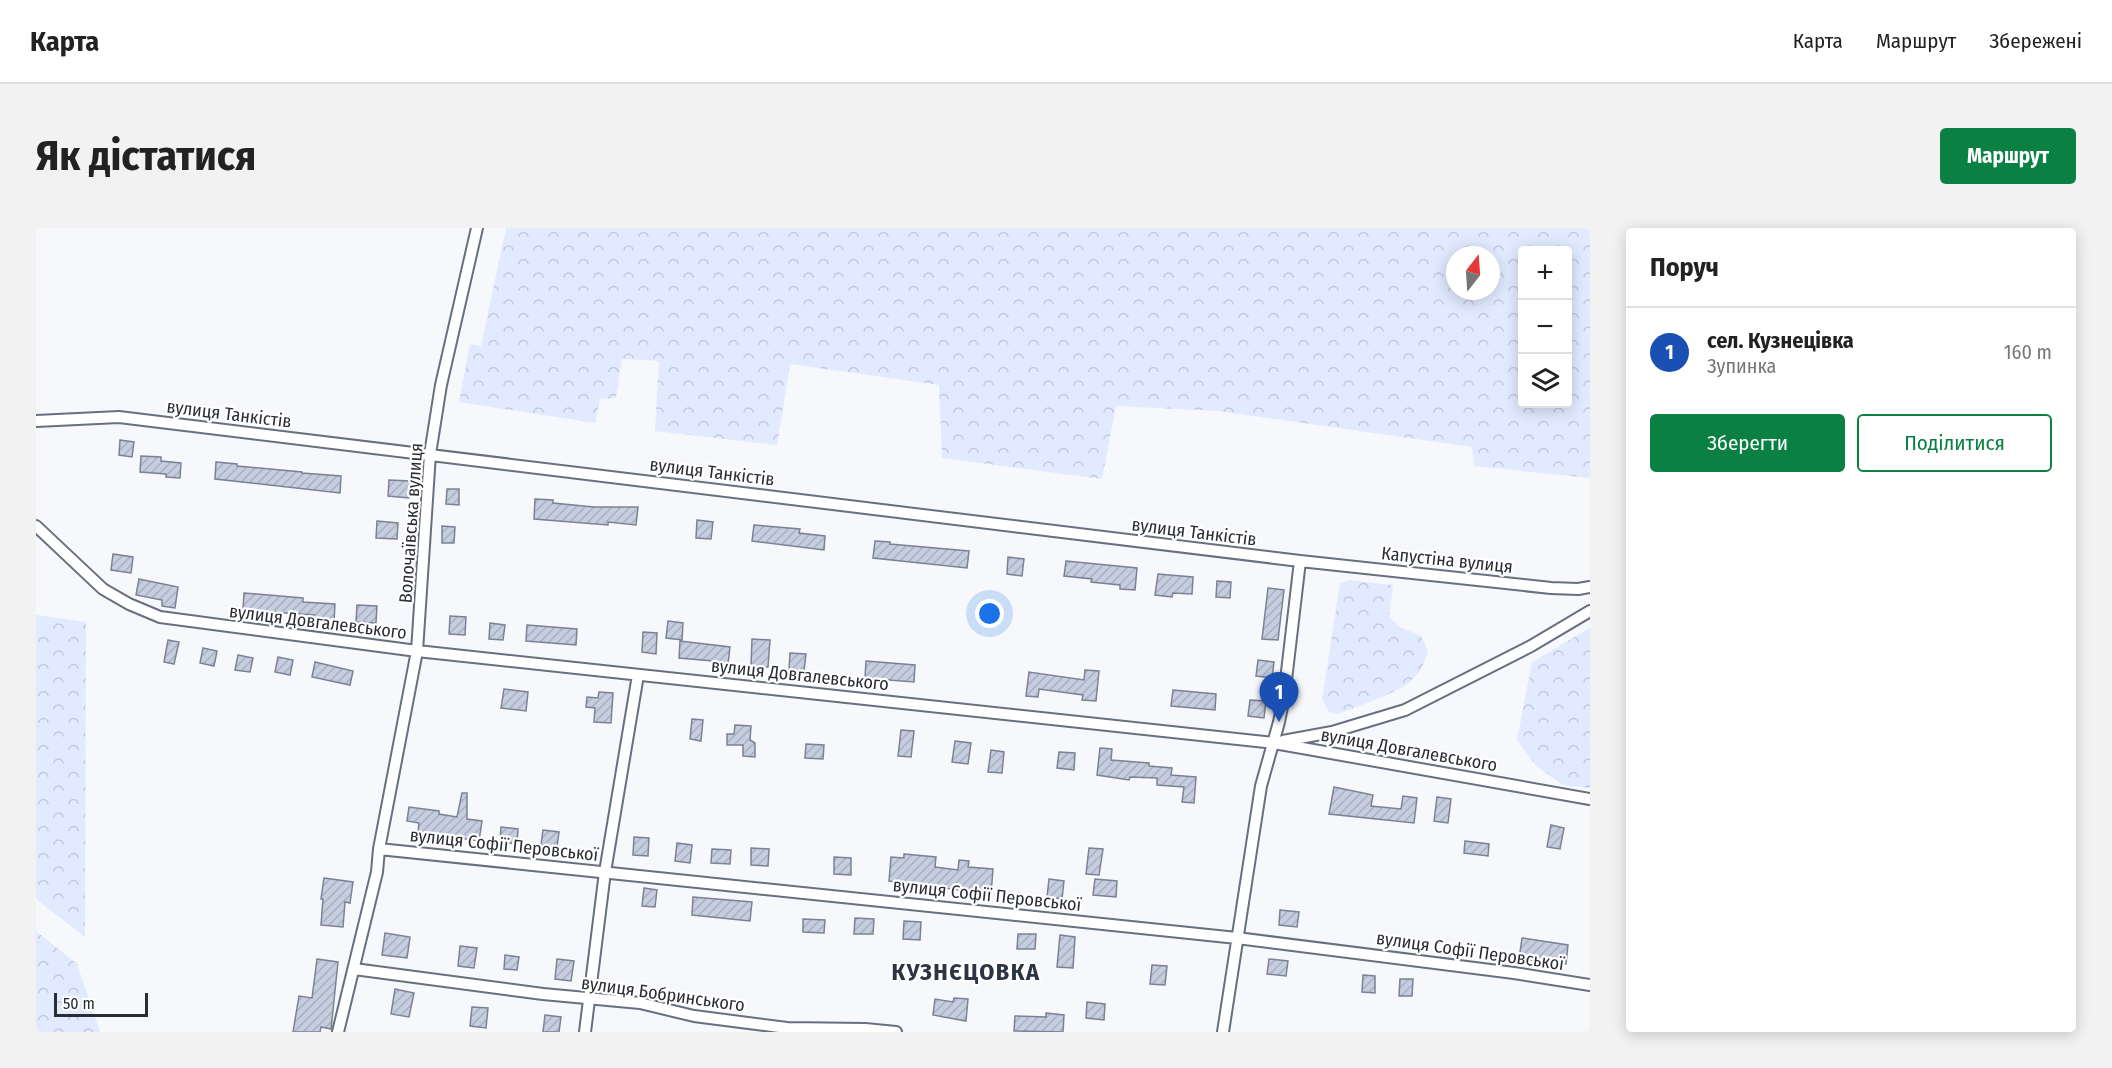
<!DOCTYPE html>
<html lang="uk">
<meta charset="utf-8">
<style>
body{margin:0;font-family:"Fira Sans Condensed",sans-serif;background:#f2f2f2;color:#222}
.controls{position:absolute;right:18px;top:18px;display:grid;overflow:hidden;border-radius:6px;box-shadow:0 3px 15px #0003}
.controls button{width:54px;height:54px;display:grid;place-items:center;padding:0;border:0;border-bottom:2px solid #e0e0e0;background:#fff;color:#222;font:30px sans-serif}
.compass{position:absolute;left:1410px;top:18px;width:54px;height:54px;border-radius:50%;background:#fff;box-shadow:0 3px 15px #0003;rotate:17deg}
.scale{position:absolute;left:18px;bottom:15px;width:94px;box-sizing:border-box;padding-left:6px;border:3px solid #2a2d34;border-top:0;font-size:16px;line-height:21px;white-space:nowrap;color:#2a2d34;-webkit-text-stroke:4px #fff;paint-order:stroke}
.you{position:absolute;left:954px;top:386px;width:21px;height:21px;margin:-15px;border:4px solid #fff;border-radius:50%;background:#1a73e8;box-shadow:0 0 0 9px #1a73e833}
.badge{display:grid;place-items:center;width:39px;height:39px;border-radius:50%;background:#0b8043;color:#fff;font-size:20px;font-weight:700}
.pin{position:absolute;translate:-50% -50px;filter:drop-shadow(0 2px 3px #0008)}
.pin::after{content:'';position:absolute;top:32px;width:21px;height:18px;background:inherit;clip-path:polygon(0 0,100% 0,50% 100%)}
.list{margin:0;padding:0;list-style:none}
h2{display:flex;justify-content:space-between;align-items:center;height:78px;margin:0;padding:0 24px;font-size:26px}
h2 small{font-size:20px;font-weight:400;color:#767676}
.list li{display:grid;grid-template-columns:39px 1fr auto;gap:18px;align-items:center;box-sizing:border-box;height:90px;padding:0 24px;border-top:2px solid #e0e0e0}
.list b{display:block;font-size:22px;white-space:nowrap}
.list p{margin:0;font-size:20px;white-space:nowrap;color:#767676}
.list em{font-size:20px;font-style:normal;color:#767676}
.actions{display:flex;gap:12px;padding:18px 24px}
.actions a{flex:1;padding:14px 0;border:2px solid #0b8043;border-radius:6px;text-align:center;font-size:21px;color:#0b8043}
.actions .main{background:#0b8043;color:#fff}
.icon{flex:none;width:33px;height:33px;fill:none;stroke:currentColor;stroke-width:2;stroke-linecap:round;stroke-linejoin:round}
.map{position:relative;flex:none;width:1554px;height:804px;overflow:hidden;border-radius:6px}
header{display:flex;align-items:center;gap:36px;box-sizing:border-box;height:84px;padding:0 30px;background:#fff;border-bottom:2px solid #e0e0e0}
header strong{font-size:28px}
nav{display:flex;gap:33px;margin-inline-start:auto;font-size:21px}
.intro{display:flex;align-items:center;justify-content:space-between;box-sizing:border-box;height:144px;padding:0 36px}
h1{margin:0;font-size:42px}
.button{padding:15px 27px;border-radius:6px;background:#0b8043;color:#fff;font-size:21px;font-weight:700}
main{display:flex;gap:36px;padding:0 36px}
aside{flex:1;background:#fff;border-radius:6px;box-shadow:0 3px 15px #0003}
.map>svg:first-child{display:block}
</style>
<header>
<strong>Карта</strong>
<nav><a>Карта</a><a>Маршрут</a><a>Збережені</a></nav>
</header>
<div class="intro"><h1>Як дістатися</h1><a class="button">Маршрут</a></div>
<main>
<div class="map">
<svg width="1554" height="804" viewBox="0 0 1554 804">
<defs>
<pattern id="forest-crowns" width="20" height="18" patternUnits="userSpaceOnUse" patternTransform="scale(1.5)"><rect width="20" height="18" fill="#e1eaff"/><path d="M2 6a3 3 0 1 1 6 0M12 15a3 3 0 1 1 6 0" fill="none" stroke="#c1c9db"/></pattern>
<pattern id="building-hatch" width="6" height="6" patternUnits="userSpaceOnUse" patternTransform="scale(1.5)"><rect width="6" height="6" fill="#c5cddf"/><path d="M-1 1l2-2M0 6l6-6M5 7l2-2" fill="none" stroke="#a9b0c0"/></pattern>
</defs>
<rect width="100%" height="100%" fill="#f6f8fc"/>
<path fill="url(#forest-crowns)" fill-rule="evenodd" d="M470,0H1554V250L1438,238L1436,219L1182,183L1080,178L1066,251L906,230L903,157L754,136L741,217L619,203L623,133L586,131L580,170L564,171L559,195L423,174L434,116L445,118ZM1532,22V176H1486V22ZM1419,27H1455V63H1419Z
M1313,352L1357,357L1353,389L1364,399L1385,408L1392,423L1385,442L1372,456L1351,467L1302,486L1293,484L1286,471L1304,356Z
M0,387L50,394L49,709L0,671Z
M1554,400V560L1527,557L1500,538L1481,512L1496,434Z
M0,703L41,736L64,804H0Z"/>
<path fill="url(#building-hatch)" stroke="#7b8293" stroke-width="1.5" d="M84,212L98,214L96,229L83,227Z
M105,228L125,229V233L145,235L144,250L130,249V246L104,244Z
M180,234L201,236V238L266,244V245L305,248L304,265L179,251Z
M353,252L374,253L373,270L352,268Z
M411,261H423V277L410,276Z
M499,271L517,272V275L558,279H602L600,297L572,294V297L498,291Z
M661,292L677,294L675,311L660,310Z
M341,293L362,295L361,311L340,310Z
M718,297L764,301L763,305L789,308L788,322L716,313Z
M406,298L419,299L418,315H406Z
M839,313L854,314V316L933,323L931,340L837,330Z
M77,326L97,329L95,345L75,342Z
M972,329L988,331L986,348L971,346Z
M1030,333L1101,340L1099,362L1084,361V357L1055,354L1056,351L1028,348Z
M1122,346L1157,349L1156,366L1137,365L1136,369L1119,367Z
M103,351L142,359L139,380L126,378V372L100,367Z
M1181,353L1195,354L1194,370L1180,369Z
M1232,360L1248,362L1242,412L1226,411Z
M208,365L267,370V374L299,376L298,393L278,392V387L207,382Z
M321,377L341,378L340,395L320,394Z
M414,388L430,389L429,407L413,406Z
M632,393L647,395L646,412L630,410Z
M454,395L469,397L467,412L453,411Z
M491,397L541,401L540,417L490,413Z
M607,404L621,405L620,426L606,424Z
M716,411L734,412L732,439L715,438Z
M132,412L143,414L138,436L128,434Z
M644,413L694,419L692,436L677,435V433L643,430Z
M167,420L181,423L178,438L164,435Z
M754,425L770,426L768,443L753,442Z
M202,427L217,430L214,444L199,442Z
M242,429L257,432L254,447L239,444Z
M1222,432L1238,434L1236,450L1220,448Z
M830,433L879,437L878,454L829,450Z
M279,434L317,443L314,457L276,449Z
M1049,442L1063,443L1060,473L1046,472L1047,467L1003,461L1002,469L990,468L993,444L1048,452Z
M468,461L492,464L490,483L465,480Z
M1137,462L1180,466L1179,482L1135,478Z
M563,464L577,465L575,495L558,494L559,480L550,479L551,469L562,470Z
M1214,472L1230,473L1228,490L1212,488Z
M656,491L667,492L665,513L654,511Z
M699,497L715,498L714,512L719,515V529L707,528V517H691V506H698Z
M865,502L878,503L875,529L862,528Z
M919,513L935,515L932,536L916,534Z
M770,516L788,517L787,531L769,530Z
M1064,520L1076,521L1075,532L1113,535V538L1136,540L1135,547L1160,549L1158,575L1146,574L1148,559L1121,557V550L1094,549L1093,552L1061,547Z
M955,522L968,524L966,545L952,544Z
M1023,524L1039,525L1038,542L1021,540Z
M1298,559L1337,567L1335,578L1365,581L1367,568L1381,570L1378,595L1293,586Z
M426,565H431V591L446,593L443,613L382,604L383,595L371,593L373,579L403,583V586L421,589Z
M1401,569L1415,571L1412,595L1398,593Z
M1515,597L1528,600L1524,621L1511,619Z
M465,599L482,601L481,616L464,614Z
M507,602L523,604L521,619L505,617Z
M598,609L613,610L612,628L597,627Z
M1429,613L1453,616L1452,628L1428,625Z
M641,615L656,617L654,635L639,633Z
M715,620L733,621L732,638L715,637Z
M1053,620L1067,621L1063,647L1050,646Z
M676,621L695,622L694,636L675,635Z
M868,626L900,629L899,639L922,642L923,632L933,633L932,639L957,641L955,666L853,653L855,629L868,630Z
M798,629L815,630V647L798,646Z
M288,650L317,654L314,675L309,674L307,699L285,697L287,671H285Z
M1013,651L1028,653L1026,671L1011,669Z
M1059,651L1081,653L1080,669L1057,667Z
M608,660L621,662L619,679L606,678Z
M657,669L716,674L714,693L656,687Z
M1244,682L1263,684L1261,699L1243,697Z
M819,690L838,691L837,706H818Z
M767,691L789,692L788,705L767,704Z
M868,693L885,694L884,712L867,711Z
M349,705L374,709L371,730L346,727Z
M982,706H1000L999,721H981Z
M1024,707L1039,709L1037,740L1021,739Z
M1486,710L1532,717L1530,736L1483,731Z
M424,718L441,720L438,740L422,738Z
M469,727L483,729L481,742L468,741Z
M281,731L302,734L295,801L285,799L284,804H257L263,768L276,770Z
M521,731L538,733L535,753L519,751Z
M1233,731L1252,733L1250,748L1231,746Z
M1116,737L1131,738L1129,757L1114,756Z
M1327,747L1339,748V765L1326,764Z
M1364,751H1377L1376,768H1363Z
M359,761L378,765L373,789L355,786Z
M918,770L932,771L930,793L897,787L899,771L917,774Z
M1051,774L1069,776L1068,792L1050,790Z
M436,779L452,780L450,800L434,798Z
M1010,785L1028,787L1027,804L978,803L979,788L1010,789Z
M509,787L525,789L523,804H507Z"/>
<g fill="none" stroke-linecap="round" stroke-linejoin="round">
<g stroke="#686f7f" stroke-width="14">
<path id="street" d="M0,193L83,189L1264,333L1515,360L1542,361L1554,359
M0,298L67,361L93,376L124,389L381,423L1238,515L1554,571
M1247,513L1296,504L1369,482L1495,418L1554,383
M343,621L1201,710L1478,745L1554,757
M318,741L507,766L604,775L658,788L751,800L829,801L860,804
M302,804L341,644L343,621L381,423L394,226L405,157L441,0
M549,804L569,644L602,447
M1187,804L1225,558L1243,494L1248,469L1264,333"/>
</g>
<use href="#street" stroke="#fff" stroke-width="10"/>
</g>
<g text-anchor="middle" stroke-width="4.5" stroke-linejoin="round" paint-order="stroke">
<g font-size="18" fill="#2a2d34" stroke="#fff">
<text transform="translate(193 186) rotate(7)" y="6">вулиця Танкістів</text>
<text transform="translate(676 244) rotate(7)" y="6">вулиця Танкістів</text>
<text transform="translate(375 295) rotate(-86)" y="6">Волочаївська вулиця</text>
<text transform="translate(1158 304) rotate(7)" y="6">вулиця Танкістів</text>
<text transform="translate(1411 332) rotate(6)" y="6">Капустіна вулиця</text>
<text transform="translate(282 394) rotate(7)" y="6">вулиця Довгалевського</text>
<text transform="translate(764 447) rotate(6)" y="6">вулиця Довгалевського</text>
<text transform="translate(1373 522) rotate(10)" y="6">вулиця Довгалевського</text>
<text transform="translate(468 617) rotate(6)" y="6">вулиця Софії Перовської</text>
<text transform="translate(951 667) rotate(6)" y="6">вулиця Софії Перовської</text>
<text transform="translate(1434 723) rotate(8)" y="6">вулиця Софії Перовської</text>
<text transform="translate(627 766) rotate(8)" y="6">вулиця Бобринського</text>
</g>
<g font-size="24" font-weight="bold" letter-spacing="1.5" fill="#2d3442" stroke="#fff">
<text x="930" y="752">КУЗНЄЦОВКА</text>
</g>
</g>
</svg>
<div class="controls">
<button>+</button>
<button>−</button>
<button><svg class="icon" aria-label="layers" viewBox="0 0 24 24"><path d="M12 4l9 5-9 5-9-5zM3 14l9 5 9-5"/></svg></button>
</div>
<svg class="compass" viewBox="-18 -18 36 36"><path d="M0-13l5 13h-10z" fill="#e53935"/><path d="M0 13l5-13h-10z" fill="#767676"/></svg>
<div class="scale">50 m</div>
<div class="you"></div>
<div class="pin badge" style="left:1243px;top:494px;background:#1a4fb4">1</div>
</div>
<aside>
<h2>Поруч<small></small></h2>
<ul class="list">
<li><span class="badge" style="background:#1a4fb4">1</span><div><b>сел. Кузнецівка</b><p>Зупинка</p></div><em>160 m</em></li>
</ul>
<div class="actions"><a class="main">Зберегти</a><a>Поділитися</a></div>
</aside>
</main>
